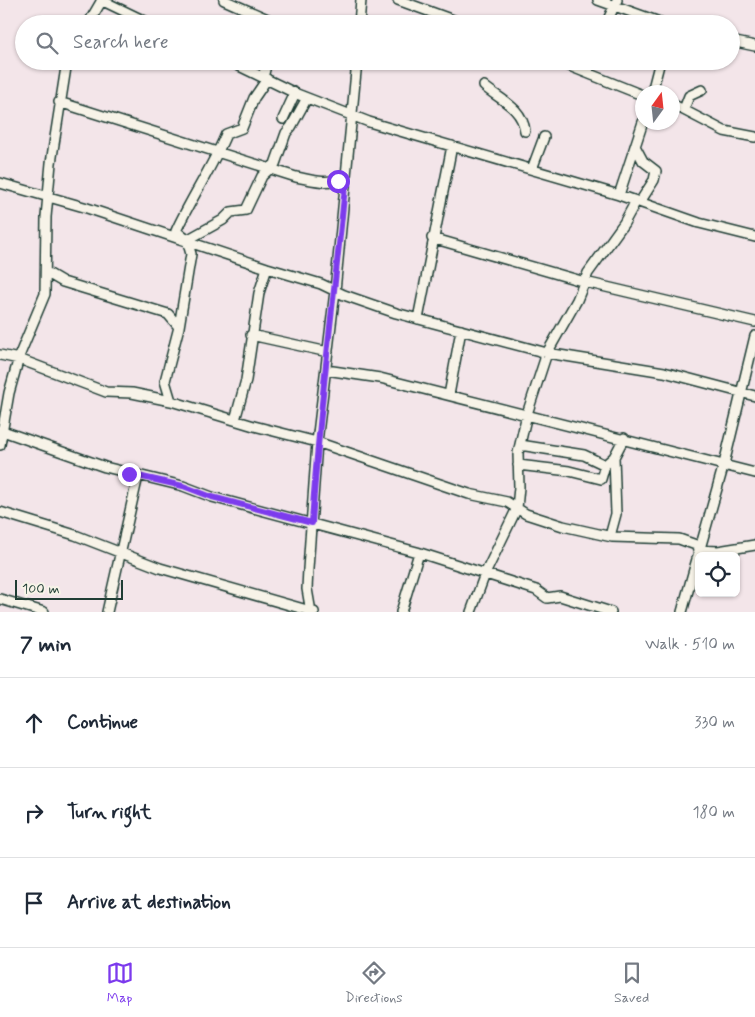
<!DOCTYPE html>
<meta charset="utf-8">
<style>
body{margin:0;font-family:Mynerve,sans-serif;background:#f6f6f7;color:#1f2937}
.controls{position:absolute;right:15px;bottom:15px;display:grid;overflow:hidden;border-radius:8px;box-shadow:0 1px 4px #0004}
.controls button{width:45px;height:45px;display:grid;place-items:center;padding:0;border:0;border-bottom:1px solid #e0e1e3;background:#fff;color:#1f2937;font:25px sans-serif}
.compass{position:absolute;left:635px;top:85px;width:45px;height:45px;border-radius:50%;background:#fff;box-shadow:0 1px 4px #0004;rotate:15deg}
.scale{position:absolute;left:15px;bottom:12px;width:108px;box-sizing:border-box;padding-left:5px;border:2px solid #1f3d34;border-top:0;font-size:14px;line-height:18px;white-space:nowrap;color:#1f3d34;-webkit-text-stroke:4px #f7f3e8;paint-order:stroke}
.stop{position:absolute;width:15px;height:15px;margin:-11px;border:4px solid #7c3aed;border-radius:50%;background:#fff}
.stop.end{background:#7c3aed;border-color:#fff;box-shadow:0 1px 5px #0008}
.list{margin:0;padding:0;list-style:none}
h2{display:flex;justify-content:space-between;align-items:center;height:65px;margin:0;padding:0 20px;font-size:21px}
h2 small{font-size:16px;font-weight:400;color:#747a83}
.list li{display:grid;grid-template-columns:32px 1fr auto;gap:15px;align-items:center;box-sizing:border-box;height:90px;padding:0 20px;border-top:1px solid #e0e1e3}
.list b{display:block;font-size:19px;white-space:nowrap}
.list em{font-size:16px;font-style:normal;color:#747a83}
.icon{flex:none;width:28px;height:28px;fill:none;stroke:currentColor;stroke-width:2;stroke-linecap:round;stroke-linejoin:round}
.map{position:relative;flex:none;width:755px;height:612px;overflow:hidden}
.search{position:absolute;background:#fff;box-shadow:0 1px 4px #0004;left:15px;right:15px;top:15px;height:55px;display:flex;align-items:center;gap:12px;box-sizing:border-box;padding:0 18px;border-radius:28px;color:#747a83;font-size:19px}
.sheet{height:335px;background:#fff}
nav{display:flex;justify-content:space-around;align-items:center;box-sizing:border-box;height:70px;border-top:1px solid #e0e1e3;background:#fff;font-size:14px;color:#747a83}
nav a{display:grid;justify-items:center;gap:2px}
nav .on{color:#7c3aed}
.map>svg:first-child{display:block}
</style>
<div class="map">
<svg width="755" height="612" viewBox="0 0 755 612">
<rect width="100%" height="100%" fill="#f3e5e9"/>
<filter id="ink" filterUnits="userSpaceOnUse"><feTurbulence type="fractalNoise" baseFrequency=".02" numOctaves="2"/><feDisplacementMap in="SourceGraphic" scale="10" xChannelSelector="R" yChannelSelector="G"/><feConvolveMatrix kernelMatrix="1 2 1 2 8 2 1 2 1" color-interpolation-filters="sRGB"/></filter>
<g filter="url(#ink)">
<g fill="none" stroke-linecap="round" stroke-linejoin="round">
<g stroke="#1f3d34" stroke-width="12">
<path id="minor" d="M101,0L151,24
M224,0L279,24
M398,0L464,24
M598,0L665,24
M88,24L102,0
M359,24L361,0
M606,24L617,0
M731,41L755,46
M229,61L297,94L369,122L619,195L699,223L755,237
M557,61L642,95
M587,73L592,61
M263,78L267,61
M484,86C500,100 522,107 525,131
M652,92L660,61
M59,102L296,177C314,180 329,186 346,176
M672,104L724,131L755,137
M684,109L689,96L702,90
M283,119L295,93
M635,146L643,161L656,171L654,180L640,202
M532,169L544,137
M0,183L84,207L267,268L321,284L344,295L396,313L547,353L664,372L755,396
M619,195L643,122
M432,238L585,282L755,322
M187,240L223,220L231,212L246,210L262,176L275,164L286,133L291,127L307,98
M46,272L63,282L168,314L179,327
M418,319L452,146
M251,335L328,352
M0,355L19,359L106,392L132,393L171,401L254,426L317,442L469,494L507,502L526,514L563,526L612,537L679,539L696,545L698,550L718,551L755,545
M326,370L380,378L755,473
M449,395L461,330
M171,401L165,381L179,327L191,254L187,240L176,231C191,198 212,168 226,134L242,128L254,98L267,79
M235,420L246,380L259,293L267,268
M0,430L105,467L183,486L212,497L417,552L536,590L547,598L560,596L611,612
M0,445L9,393L20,354L45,294L46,217L51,163L67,61
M520,445L584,455L605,465
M518,465L569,471L601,479L605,465L614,457L624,438
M0,512L75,535L160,568L314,612
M610,536L616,514L614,457
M0,599L44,612
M107,612L138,476
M311,612L307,589L308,569L317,442L335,291L357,61
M401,612L419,553
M471,612L485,574L517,508L519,487L518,453L527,414L547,353L577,300L588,273L624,223L636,201
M682,612L724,464L755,336"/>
</g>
<use href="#minor" stroke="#f7f3e8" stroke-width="9"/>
</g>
</g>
<g fill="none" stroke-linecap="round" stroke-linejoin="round" filter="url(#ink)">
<path stroke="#7c3aed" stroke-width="6" d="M129,474L183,486L212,497L312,523C319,407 335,292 346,176L338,181"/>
</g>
</svg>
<div class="controls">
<button><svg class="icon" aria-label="locate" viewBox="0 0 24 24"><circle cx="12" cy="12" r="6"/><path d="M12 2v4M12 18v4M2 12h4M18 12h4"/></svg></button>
</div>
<svg class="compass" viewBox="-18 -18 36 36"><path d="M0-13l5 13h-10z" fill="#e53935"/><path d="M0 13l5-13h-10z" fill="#747a83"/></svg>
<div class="scale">100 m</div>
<div class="stop" style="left:338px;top:181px"></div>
<div class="stop end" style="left:129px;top:474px"></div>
<div class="search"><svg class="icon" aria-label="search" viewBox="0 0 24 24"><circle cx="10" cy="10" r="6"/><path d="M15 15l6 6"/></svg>Search here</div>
</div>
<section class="sheet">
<h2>7 min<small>Walk · 510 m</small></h2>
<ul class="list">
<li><svg class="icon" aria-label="ahead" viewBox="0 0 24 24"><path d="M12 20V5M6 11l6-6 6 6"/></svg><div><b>Continue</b></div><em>330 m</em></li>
<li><svg class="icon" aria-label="right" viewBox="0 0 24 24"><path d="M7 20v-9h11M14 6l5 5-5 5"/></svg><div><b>Turn right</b></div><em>180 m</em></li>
<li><svg class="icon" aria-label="arrive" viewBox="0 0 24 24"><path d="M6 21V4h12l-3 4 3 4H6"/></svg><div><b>Arrive at destination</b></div></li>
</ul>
</section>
<nav>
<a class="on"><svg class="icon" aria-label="map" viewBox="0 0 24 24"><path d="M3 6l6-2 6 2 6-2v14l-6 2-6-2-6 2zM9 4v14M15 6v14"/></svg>Map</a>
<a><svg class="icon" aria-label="directions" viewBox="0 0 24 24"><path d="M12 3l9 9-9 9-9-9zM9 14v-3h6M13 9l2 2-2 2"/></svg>Directions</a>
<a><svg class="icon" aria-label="saved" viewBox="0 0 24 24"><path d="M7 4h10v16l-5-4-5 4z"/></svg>Saved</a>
</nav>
